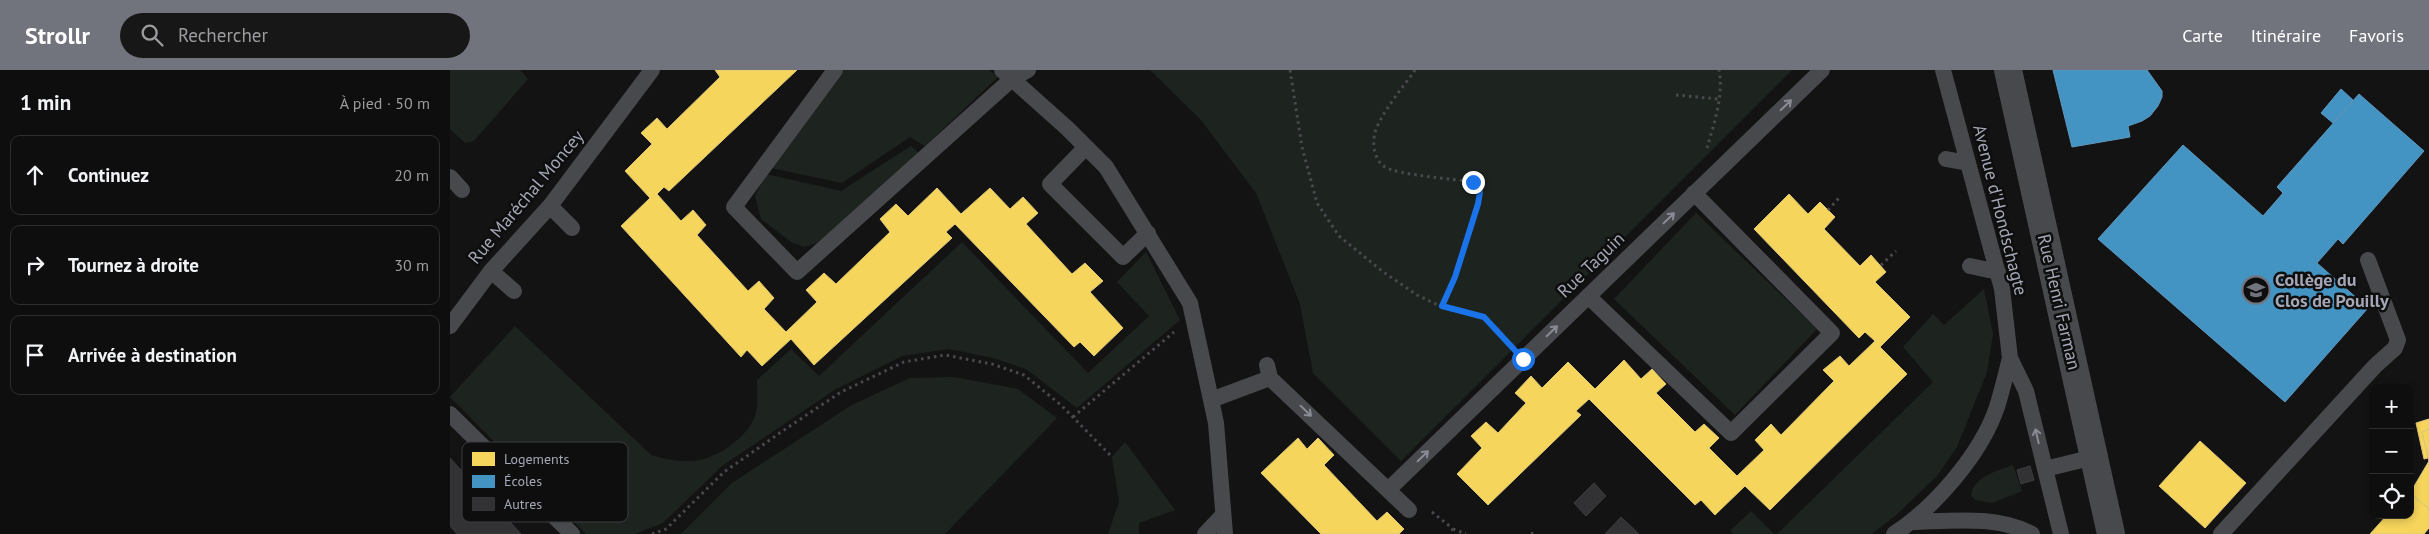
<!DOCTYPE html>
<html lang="fr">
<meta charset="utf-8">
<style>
body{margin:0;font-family:"PT Sans",sans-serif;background:#171718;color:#f1f3f6}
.controls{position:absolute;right:15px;bottom:15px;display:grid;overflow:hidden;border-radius:10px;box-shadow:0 2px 8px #0003}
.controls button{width:45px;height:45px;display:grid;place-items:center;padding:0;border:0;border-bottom:1px solid #2e2e2f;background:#0e0e0f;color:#f1f3f6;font:25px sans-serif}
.stop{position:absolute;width:15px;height:15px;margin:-11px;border:4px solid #1a73e8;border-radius:50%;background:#fff}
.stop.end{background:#1a73e8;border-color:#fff;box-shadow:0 1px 5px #0008}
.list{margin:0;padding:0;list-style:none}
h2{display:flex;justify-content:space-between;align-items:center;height:65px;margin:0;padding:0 20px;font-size:21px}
h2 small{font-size:16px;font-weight:400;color:#9b9c9e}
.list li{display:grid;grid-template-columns:32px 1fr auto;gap:15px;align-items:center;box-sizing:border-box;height:80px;margin:0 10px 10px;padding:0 10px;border:1px solid #2e2e2f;border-radius:10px}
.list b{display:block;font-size:19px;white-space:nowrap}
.list em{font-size:16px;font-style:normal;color:#9b9c9e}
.icon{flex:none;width:28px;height:28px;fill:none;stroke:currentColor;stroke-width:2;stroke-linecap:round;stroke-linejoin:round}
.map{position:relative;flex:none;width:1979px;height:464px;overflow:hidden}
header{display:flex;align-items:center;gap:30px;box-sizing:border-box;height:70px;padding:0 25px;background:#71737d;color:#fff}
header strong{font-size:24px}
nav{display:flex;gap:28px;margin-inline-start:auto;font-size:18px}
.search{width:350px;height:45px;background:#171718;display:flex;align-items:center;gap:12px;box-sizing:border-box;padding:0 18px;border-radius:28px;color:#9b9c9e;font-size:19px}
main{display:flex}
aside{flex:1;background:#0e0e0f}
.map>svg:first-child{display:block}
</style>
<header>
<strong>Strollr</strong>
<div class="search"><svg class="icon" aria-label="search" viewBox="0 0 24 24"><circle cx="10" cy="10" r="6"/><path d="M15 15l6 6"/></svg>Rechercher</div>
<nav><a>Carte</a><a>Itinéraire</a><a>Favoris</a></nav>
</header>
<main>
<aside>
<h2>1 min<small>À pied · 50 m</small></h2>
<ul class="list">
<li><svg class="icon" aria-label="ahead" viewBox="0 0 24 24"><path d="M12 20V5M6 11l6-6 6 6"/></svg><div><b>Continuez</b></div><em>20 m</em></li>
<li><svg class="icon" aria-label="right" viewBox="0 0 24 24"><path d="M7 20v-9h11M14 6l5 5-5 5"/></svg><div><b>Tournez à droite</b></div><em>30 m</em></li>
<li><svg class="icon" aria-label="arrive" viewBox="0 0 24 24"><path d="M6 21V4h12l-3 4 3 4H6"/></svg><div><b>Arrivée à destination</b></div></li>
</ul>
</aside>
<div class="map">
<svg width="1979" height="464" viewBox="0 0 1979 464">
<rect width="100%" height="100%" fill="#131314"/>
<path fill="#1d241f" d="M0,0H70L78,9L24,71L15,73L0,59Z
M394,0H539L548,7L475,76L460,67L392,113L321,98Z
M700,0H1342L951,391L863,303L850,234L806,123L751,50Z
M461,76L470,84L367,173L354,177L341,172L324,159L311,149L305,126L316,104L391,121Z
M1246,143L1367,259L1285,345L1164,229Z
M512,172L638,303L699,246L667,212L696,182L730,250L627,338L576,299L543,288L499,279L452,286L386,319L272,396L213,453L185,464H136L0,327L65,256L201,385C214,389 228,392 243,391C264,390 295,369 304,349C309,337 307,323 307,310L341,279L369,306Z
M1534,219L1543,264L1537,302L1507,377L1487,406L1445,446L1422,464H1327L1483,312L1453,277L1483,244L1494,255Z
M504,307L568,319L607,348L495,464H231L282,413L400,336L460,308Z
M675,372L725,440L689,453V464H658L669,432L662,387Z
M1563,395L1572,421L1542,433L1525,430L1521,425C1524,406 1548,401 1563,395Z
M1301,441L1324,464H1283L1280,461Z"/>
<path fill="#f6d55c" stroke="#ddc777" d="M265,0H347L219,121L214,117L207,124L231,151L243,140L256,155L247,165L298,221L309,211L324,228L314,239L336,262L367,232L356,220L374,203L386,214L440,162L430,149L446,134L458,146L487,118L511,144L540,118L560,139L573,127L588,143L576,154L622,204L635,193L653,211L640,222L673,258L644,286L630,272L624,277L505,154L496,162L502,168L364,295L341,269L312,296L297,280L291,287L171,156L200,128L175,101L202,74L191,63L207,48L217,59L270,7Z
M1339,124L1358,144L1370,132L1385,147L1374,159L1410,196L1421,185L1436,202L1425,212L1460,247L1430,277L1457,304L1320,440L1295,416L1265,445L1251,430L1245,435L1139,329L1126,341L1131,345L1038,435L1007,404L1032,378L1021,366L1036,352L1048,363L1076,333L1065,323L1081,306L1092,318L1118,292L1145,319L1174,290L1191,309L1202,299L1216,314L1206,323L1245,362L1254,354L1269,368L1259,378L1287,406L1314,380L1305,370L1321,354L1331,365L1384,311L1373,300L1390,286L1399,296L1425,271L1415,262L1409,268L1304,159Z
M1979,349V359L1972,362L1978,388L1974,389L1966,353Z
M1979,359V439L1960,423L1979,391L1972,362Z
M848,368L857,379L868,368L884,385L874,395L927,451L937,442L954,459L949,464H871L811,403Z
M1750,371L1796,413L1755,458L1709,416Z
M1960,423L1979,439V458L1974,464H1920L1937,445H1960Z"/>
<path fill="#4393c3" stroke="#6099bf" d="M1603,0H1697L1712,21V27L1708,36L1700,46L1692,51L1678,56L1680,67L1622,77Z
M1891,19L1903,30L1883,53L1871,43Z
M1909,24L1974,81L1893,174L1888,169L1867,193L1918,238L1835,332L1648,169L1733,75L1813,146L1833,123L1827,117Z"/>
<path fill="#323234" stroke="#3c3d40" d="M0,388L22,412L34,402L51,420L40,430L71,464H7L0,456Z
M1580,396L1584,410L1571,414L1567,400Z
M1144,413L1156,426L1136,446L1124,433Z
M1171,447L1189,464H1155Z"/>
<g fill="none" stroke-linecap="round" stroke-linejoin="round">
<path stroke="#49494e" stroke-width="3" stroke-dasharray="2.5 4" stroke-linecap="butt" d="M840,0L852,77L867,133L889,166L932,201L967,225L992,237L1034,247L1058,272
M965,0C952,19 933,40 925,62C922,74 924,90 935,97C948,105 1004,109 1023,112L1030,122L1005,207L992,237
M1226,25L1268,29
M1257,78C1264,54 1274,24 1269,0
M1378,140L1390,127
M1431,195L1446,181
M623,347L724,262
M982,442L1002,458L1004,464
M1003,459L1016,464
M202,464L216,459L274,402L337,358L391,322L454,292L495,285L542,294L574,305L611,335L662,387
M1081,464L1086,462"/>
<path stroke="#48494c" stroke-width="16" d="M385,0L284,137L347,202L563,8L578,0
M552,0L617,58L656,97L740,233L766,353L775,464
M1493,0L1552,219L1560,288L1576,321L1611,464
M636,77L600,114L673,187L698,163
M1496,89L1518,93
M0,107L12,120
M100,136L122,158
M1520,196L1548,202
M41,201L64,221
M1138,226L1281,363L1382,263L1244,123
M0,256L41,201L100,136L202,0
M820,308L959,440
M761,330L820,308L817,295
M0,344L122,464
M1595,399L1644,387
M938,420L1372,0
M1462,452C1502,451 1546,445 1582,464
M755,464L773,445
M1444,464C1485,437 1531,384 1547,337C1552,321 1556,304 1560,288
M1771,464L1925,296L1945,278L1948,270L1918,190"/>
<path stroke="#48494c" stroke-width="28" d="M1558,0L1661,464"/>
</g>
<defs><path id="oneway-shaft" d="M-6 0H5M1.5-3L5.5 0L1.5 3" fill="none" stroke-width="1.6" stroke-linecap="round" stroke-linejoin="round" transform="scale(1.25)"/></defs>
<g stroke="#888b96">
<use href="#oneway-shaft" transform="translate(1336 35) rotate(-44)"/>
<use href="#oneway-shaft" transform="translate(1219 148) rotate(-44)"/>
<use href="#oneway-shaft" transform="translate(1102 261) rotate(-44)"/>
<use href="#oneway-shaft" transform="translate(856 341) rotate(44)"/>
<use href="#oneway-shaft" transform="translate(1587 366) rotate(-103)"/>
<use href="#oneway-shaft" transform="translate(973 386) rotate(-44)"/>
</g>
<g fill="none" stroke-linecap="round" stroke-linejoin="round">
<path stroke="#1a73e8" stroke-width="6" d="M1023,112L1030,122L1028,134L1005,207L992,236L1034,247L1073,289"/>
</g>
<defs>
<g id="school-ring" transform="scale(1.4375)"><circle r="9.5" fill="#0e0e0f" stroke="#71737d" stroke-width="1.5"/><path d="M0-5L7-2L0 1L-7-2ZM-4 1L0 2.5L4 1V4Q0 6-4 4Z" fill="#71737d"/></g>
</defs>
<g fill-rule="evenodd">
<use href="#school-ring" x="1806" y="220"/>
</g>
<g text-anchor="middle" stroke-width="5" stroke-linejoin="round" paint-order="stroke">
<g font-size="18" fill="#a4a7b5" stroke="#0e0e0f">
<text transform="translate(76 127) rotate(-50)" y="6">Rue Maréchal Moncey</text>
<text transform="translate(1550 140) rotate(76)" y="6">Avenue d'Hondschagte</text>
<text transform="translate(1141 195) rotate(-44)" y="6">Rue Taguin</text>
<text transform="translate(1609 232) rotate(77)" y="6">Rue Henri Farman</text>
</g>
<g font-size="18" font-weight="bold" fill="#a4a7b5" stroke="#0e0e0f" text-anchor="start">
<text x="1825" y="216">Collège du<tspan x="1825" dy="21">Clos de Pouilly</tspan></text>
</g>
</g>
<rect x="12" y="372" width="166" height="80" rx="8" fill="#0e0e0f" stroke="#3b3c41" stroke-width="1"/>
<rect x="22" y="382" width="23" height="14" fill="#f6d55c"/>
<rect x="22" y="405" width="23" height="13" fill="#4393c3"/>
<rect x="22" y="427" width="23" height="14" fill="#323234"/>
<g font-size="14" fill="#a4a7b5">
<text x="54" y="394">Logements</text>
<text x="54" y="416">Écoles</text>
<text x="54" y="439">Autres</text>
</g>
</svg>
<div class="controls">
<button>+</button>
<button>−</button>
<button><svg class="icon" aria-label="locate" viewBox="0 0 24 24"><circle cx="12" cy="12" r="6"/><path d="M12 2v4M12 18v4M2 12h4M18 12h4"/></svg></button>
</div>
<div class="stop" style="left:1073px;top:289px"></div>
<div class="stop end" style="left:1023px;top:112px"></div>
</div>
</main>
